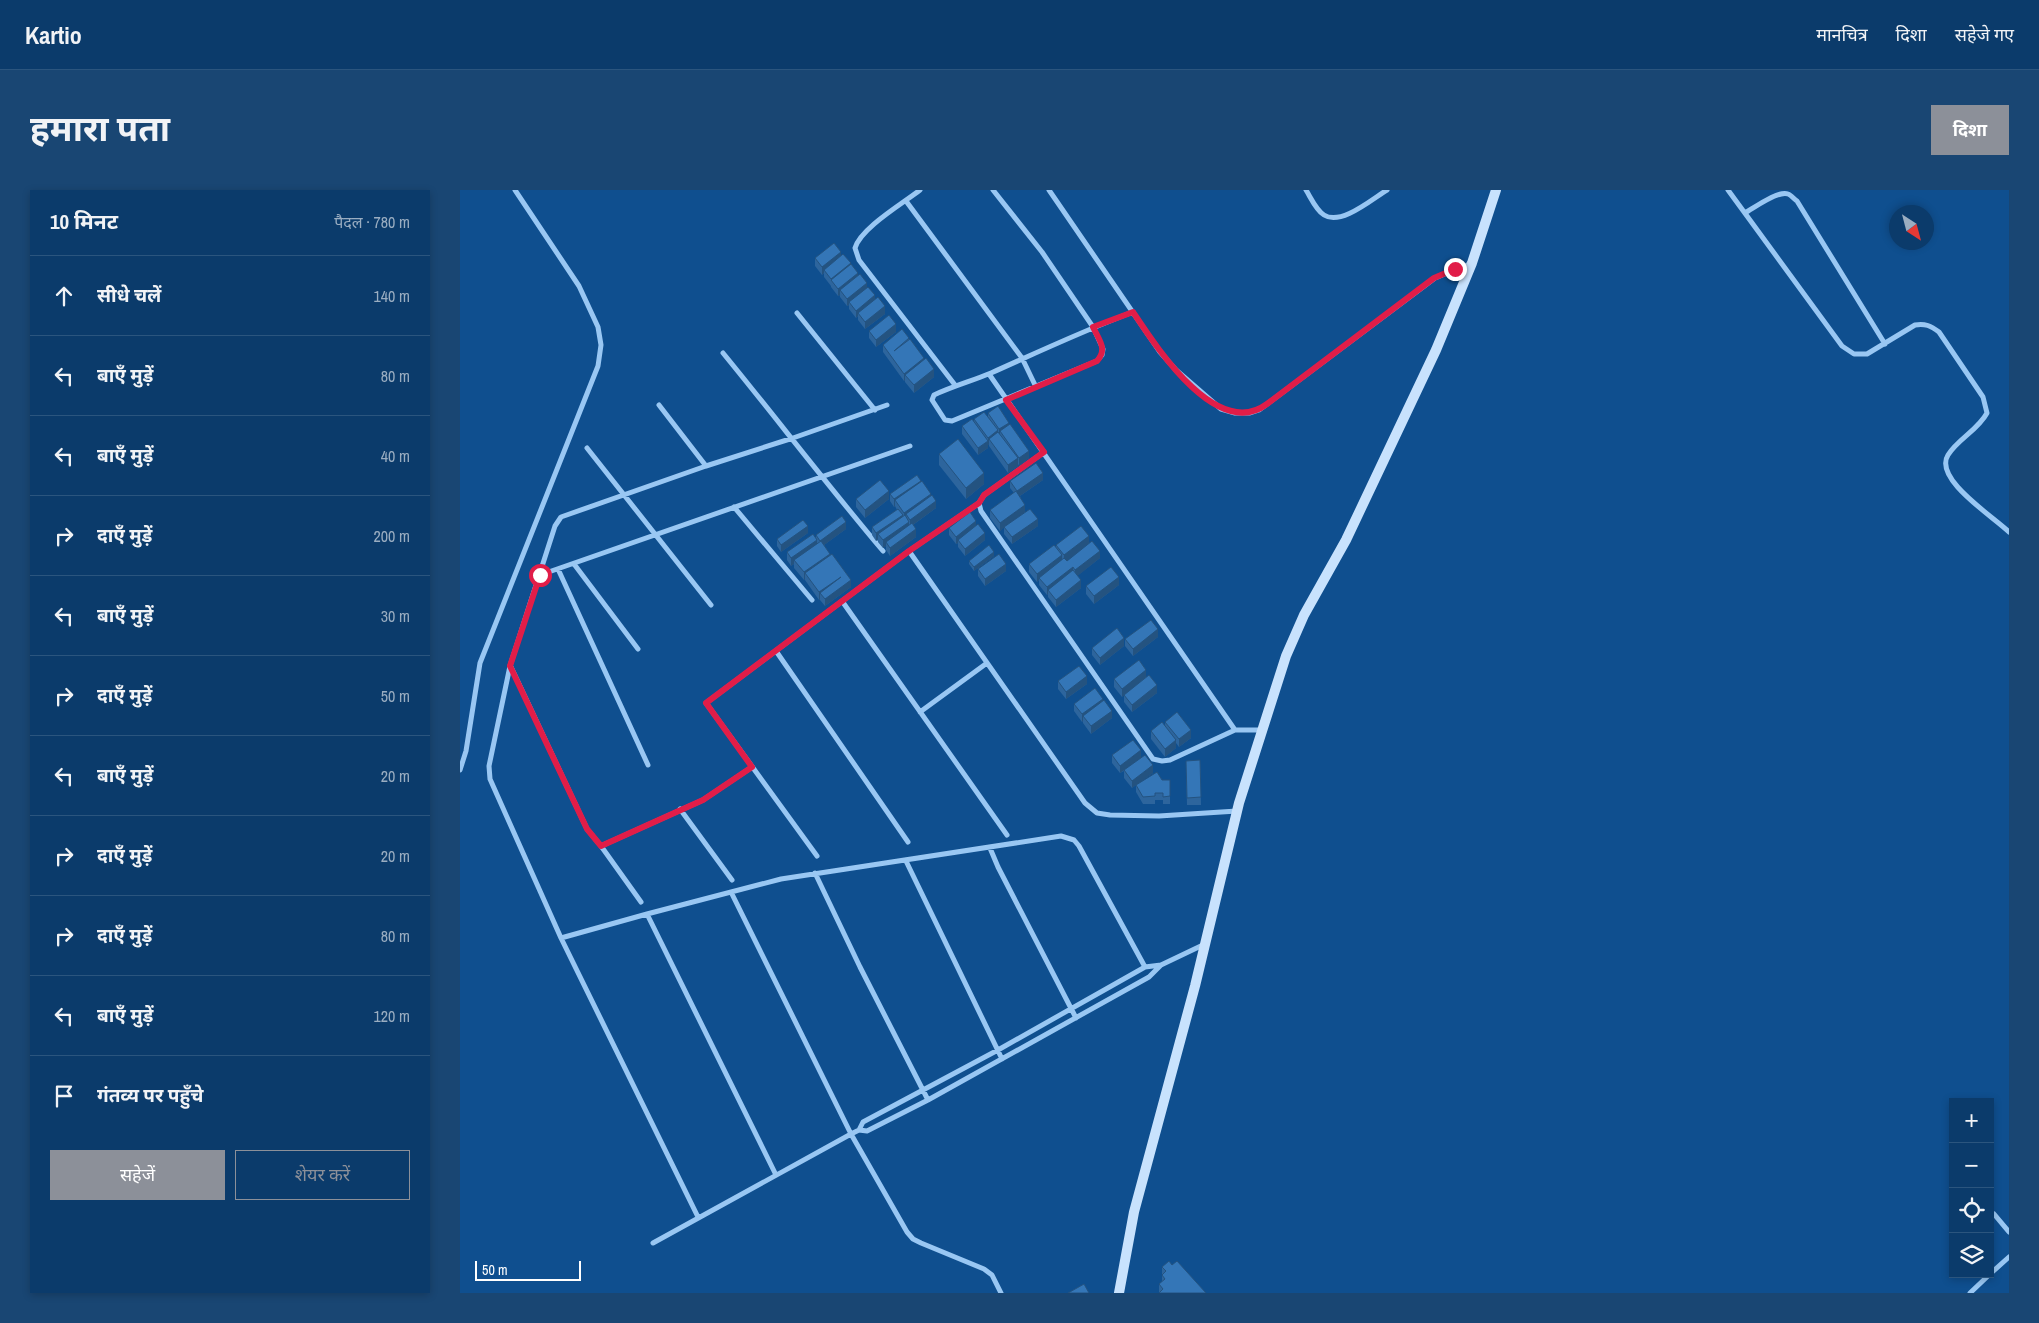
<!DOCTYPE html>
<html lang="hi">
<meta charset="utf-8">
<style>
body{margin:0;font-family:"Archivo Narrow","Noto Sans Devanagari",sans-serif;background:#194673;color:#f1f3f6}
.controls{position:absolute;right:15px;bottom:15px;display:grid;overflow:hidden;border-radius:0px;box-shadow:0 2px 8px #0003}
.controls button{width:45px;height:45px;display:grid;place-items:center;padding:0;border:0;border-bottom:1px solid #2b557e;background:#0b3b6b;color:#f1f3f6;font:25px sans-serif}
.compass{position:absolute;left:1429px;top:15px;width:45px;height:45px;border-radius:50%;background:#0b3b6b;box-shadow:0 2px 8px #0003;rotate:144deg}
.scale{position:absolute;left:15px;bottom:12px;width:106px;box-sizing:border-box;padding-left:5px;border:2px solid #fff;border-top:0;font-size:14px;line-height:18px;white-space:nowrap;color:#fff;-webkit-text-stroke:4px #0f4f8f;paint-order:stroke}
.stop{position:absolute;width:15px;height:15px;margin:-11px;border:4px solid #e11d48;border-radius:50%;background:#fff}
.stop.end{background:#e11d48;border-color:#fff;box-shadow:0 1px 5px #0008}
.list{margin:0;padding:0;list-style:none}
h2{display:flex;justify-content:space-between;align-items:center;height:65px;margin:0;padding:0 20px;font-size:21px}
h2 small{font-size:16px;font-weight:400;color:#9aadc1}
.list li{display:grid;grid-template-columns:32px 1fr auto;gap:15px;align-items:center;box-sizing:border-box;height:80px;padding:0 20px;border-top:1px solid #2b557e}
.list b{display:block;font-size:19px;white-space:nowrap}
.list em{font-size:16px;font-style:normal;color:#9aadc1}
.actions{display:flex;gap:10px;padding:15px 20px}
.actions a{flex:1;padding:11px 0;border:1px solid #8c9099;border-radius:0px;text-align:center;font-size:18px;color:#8c9099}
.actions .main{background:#8c9099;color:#fff}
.icon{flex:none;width:28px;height:28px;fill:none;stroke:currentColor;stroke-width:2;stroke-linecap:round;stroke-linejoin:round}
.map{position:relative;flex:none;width:1549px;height:1103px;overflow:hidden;border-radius:0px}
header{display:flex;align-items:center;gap:30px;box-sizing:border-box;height:70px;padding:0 25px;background:#0b3b6b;border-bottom:1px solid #2b557e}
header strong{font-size:24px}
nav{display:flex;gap:28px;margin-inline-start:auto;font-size:18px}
.intro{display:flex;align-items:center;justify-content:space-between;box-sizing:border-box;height:120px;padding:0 30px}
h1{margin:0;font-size:35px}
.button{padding:12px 22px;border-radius:0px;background:#8c9099;color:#fff;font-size:18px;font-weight:700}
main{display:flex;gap:30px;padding:0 30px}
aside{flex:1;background:#0b3b6b;border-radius:0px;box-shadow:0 2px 8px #0003}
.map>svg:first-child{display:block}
</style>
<header>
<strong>Kartio</strong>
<nav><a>मानचित्र</a><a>दिशा</a><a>सहेजे गए</a></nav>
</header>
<div class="intro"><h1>हमारा पता</h1><a class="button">दिशा</a></div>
<main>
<aside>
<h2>10 मिनट<small>पैदल · 780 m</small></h2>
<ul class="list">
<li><svg class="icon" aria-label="ahead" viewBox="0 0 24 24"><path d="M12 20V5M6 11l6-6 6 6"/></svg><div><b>सीधे चलें</b></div><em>140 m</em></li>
<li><svg class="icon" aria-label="left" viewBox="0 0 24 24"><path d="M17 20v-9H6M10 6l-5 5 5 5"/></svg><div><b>बाएँ मुड़ें</b></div><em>80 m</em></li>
<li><svg class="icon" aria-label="left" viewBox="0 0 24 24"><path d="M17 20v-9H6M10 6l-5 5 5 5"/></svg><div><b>बाएँ मुड़ें</b></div><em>40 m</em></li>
<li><svg class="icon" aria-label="right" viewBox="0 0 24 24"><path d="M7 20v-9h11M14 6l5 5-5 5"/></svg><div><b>दाएँ मुड़ें</b></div><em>200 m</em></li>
<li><svg class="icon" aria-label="left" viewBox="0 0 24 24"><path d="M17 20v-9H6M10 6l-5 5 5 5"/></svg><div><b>बाएँ मुड़ें</b></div><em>30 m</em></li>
<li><svg class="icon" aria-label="right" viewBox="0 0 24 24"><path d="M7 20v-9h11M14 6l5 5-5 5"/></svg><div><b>दाएँ मुड़ें</b></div><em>50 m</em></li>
<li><svg class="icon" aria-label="left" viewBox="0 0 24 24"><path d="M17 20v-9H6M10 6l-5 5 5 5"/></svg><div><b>बाएँ मुड़ें</b></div><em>20 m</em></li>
<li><svg class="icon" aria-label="right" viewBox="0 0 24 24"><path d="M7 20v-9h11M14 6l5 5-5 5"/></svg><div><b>दाएँ मुड़ें</b></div><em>20 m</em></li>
<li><svg class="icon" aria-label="right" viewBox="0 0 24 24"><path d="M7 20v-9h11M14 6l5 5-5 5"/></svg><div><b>दाएँ मुड़ें</b></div><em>80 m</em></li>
<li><svg class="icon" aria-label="left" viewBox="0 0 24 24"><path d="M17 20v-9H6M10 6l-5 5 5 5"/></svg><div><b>बाएँ मुड़ें</b></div><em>120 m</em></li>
<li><svg class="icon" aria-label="arrive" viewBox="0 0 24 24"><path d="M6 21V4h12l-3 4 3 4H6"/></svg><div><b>गंतव्य पर पहुँचे</b></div></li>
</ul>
<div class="actions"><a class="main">सहेजें</a><a>शेयर करें</a></div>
</aside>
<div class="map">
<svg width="1549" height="1103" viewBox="0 0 1549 1103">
<rect width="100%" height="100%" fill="#0f4f8f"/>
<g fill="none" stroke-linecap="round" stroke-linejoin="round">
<path stroke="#99c7f3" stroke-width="5" d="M460,0C442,14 401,38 395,58L399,70L495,195
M533,0L582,62L633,137L643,159L642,165L637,171L492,231L485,230L472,210L474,205C493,196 512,191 531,183C578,162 625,140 673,122
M589,0L700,162L716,180L761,219L775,223H790L799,220L975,88L1012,73
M846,0C851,8 856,20 864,25C881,36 912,9 927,0
M1268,0L1382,156L1394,164H1407L1455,135C1465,133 1471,136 1479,142L1523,207L1527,223C1518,240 1498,249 1488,265C1473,289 1534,327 1549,342
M446,11L562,168L576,197
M1285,23C1294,18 1318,0 1328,4C1331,5 1334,9 1337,11L1425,154
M337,123L415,220
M263,163C317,229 368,296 423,361
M529,184L775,540
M199,215L246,276
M127,258L251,415
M584,262L524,305L519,313L521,321L693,569L702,571L710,570L775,540H802
M274,317L352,410
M449,361L625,613L637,623L650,625L699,626L777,621
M114,374L178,459
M98,379L188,575
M80,385L450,256
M382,411L547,645
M316,461L448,652
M51,477L127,639L141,656L181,712
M460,522L527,473
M0,580L6,561L20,473L138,176L141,155L138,137L119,96L55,0
M220,619L272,690
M141,656L243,610L292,577
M530,658L538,677L616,828
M357,666L246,513L449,361L519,313
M446,671L542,869
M355,683L400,777L468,910
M271,702L391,944L447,1042L453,1049L461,1053L524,1079L532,1085L541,1103
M187,724L316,985
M101,748L187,724L321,689L601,646L614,650L619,656L685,777
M399,940L403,932L538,860L685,777L701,775L745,754
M1534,1024L1549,1042
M238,1027L101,748L30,589L29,576L50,476L95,336L101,327L246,276L333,248L427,215
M193,1053L391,944L399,940L407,941L468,910L689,787L701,775
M1530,1084L1549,1067
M1510,1103L1530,1084"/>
<path stroke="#c8e2fd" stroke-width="10" d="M659,1103L674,1022L735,796L779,613L826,466L844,425L886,350L976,160L1012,73L1036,0"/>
</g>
<path fill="#2d659d" d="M381,66L391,75L425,124L405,139L398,130V126L396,128L389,119V115L387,116L380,107V105L378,106L371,97V96L364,87V83L362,85L355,76V68Z
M409,141L436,142L416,157L409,148Z
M449,149L464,169L474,187L454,203L445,192V190L444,191L423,162V155Z
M528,223L549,235L569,268L559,276L558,274V276L548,283L529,256V255H528V258L518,265L502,244V236L514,232V229L528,227Z
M479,264L524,294L506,309L479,275Z
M583,290L560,306L565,322L578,336L552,354L544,344V337L540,341L530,328V320L554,303L550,298V291Z
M461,292L471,306L476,318L453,335L456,347L430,366L426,360V356L423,358L418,352V349L416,351L412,345V337L437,320L435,316L434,317L430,311V304Z
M396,309H429L405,328L396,317Z
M516,335L525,350L505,366L498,357V353L496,354L489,345V338Z
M386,339L364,355L391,397L365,416L360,410V409L359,410L345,390V389L344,390L334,378V374L331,376L327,370V362L356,347V345Z
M348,343L321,362L317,356V349Z
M629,353L606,371L640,368L617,386L621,398L596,417L588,407V404L587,405L579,395V390L577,392L569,382V374L596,357V355Z
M534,366L514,381L509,374V371Z
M518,379L546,381L525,396L518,386Z
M659,395L634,414L626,404V396Z
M698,447L673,466L665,456V449Z
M664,456L640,475L632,465V458Z
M686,487L697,503L672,522L664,512V505L662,507L654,497V489Z
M598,491L627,494L606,509L598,499Z
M643,511L652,528L631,544L623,533V531L622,532L614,521V514Z
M705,532L731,548L719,557L716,553V558L705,567L691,549V541L705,536Z
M652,565L681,568L693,583L680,592L710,590V614H703V610H695V614H683L676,602V595L672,598L664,588V581L660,583L652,573Z
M740,570L741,615H727L726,571Z
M712,1075L746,1103H699V1094L702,1092V1077Z"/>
<path fill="#245380" d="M381,62V69L364,80V83L362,85V77Z
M391,73V81L371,90V96V89Z
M398,83V91L380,100V105L378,106V99Z
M407,93V101L389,112V115L387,116V109Z
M415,105V113L398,123V126L396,128V121Z
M425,116V124L405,139V132Z
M436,134V142L416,157V150Z
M464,168V175L445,185V190L444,191V184Z
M474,179V187L454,203V195Z
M549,233V240L540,241V246L539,247V239Z
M538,240V248L529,249V255H528V248Z
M528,251V258L518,265V258Z
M569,261V268L559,276V268Z
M558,268V276L548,283V275Z
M524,283V294L506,309V298Z
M583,283V290L557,308V301Z
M461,291V298L435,310V316L434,317V309Z
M429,301V309L405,328V320Z
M471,304V312L446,324V330H444V323Z
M476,311V318L450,337V330Z
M565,315V322L540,341V333Z
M443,325V332L418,344V349L416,351V343Z
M578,329V336L552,354V347Z
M516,331V339L498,350V353L496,354V347Z
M386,332V339L360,358V351Z
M449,332V339L426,352V356L423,358V350Z
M348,336V343L321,362V355Z
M456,339V347L430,366V358Z
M525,343V350L505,366V359Z
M629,346V353L604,373V365Z
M357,350V357L334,370V374L331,376V368Z
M640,361V368L615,388V380Z
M534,362V366L514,381V377Z
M370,364V371L345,383V389L344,390V382Z
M602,365V372L579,388V390L577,392V384Z
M546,374V381L525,396V389Z
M613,377V385L588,400V404L587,405V397Z
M381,387L360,403V409L359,410V402Z
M659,387V395L634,414V406Z
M391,390V397L365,416V409Z
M621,390V398L596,417V410Z
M698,439V447L673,466V459Z
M664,448V456L640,475V468Z
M686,480V487L662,507V499Z
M627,486V494L606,509V502Z
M697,495V503L672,522V515Z
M643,509V516L623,526V531L622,532V524Z
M652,521V528L631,544V536Z
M731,540V548L719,557V549Z
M716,550V558L705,567V559Z
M681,560V568L660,583V576Z
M693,575V583L672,598V591Z"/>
<path fill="#3476b7" stroke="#245380" d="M374,53L381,62L362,77L355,68Z
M383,64L391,73L371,89L364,80Z
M391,74L398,83L378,99L371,90Z
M400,84L407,93L387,109L380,100Z
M408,97L415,105L396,121L389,112Z
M418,107L425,116L405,132L398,123Z
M429,125L436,134L416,150L409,141Z
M442,139L449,148L434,161L450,149L464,168L444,184L423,155Z
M466,168L474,179L454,195L445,185Z
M538,216L549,233L539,239L528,223Z
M524,222L538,240L528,248L514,229Z
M512,229L528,251L518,258L502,236Z
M550,234L569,261L559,268L540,241Z
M538,242L558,268L548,275L529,249Z
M498,249L524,283L506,298L479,264Z
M576,273L583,283L557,301L550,291Z
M457,285L461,291L434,309L430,304Z
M420,290L429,301L405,320L396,309Z
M462,291L471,304L444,323L435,310Z
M556,301L565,315L540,333L530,320Z
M472,305L476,311L450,330L446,324Z
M438,319L443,325L416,343L412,337Z
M570,319L578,329L552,347L544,337Z
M510,322L516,331L496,347L489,338Z
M445,325L449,332L423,350L418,344Z
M382,326L386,332L360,351L356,345Z
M343,330L348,336L321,355L317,349Z
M452,333L456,339L430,358L426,352Z
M518,334L525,343L505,359L498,350Z
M621,336L629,346L604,365L596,355Z
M353,344L357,350L331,368L327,362Z
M361,351L370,364L344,382L334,370Z
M632,351L640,361L615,380L613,377L587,397L579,388L604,368L607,371Z
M529,355L534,362L514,377L509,371Z
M594,355L602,365L577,384L569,374Z
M372,364L391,390L365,409L360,403L381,387L359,402L345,383Z
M539,364L546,374L525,389L518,379Z
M651,377L659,387L634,406L626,396Z
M613,380L621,390L596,410L588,400Z
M691,430L698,439L673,459L665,449Z
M657,438L664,448L640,468L632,458Z
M679,470L686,480L662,499L654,489Z
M619,476L627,486L606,502L598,491Z
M689,485L697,495L672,515L664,505Z
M635,498L643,509L622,524L614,514Z
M644,510L652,521L631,536L623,526Z
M717,522L731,540L719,549L705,532Z
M702,532L716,550L705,559L691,541Z
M673,550L681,560L660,576L652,565Z
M685,565L693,575L672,591L664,580Z
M740,570L741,607L727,608L726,571Z
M697,582L702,590H710V606L703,607V603H695V606L683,607L676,595Z
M709,1071L712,1075L717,1071L746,1103H699L703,1099L699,1094L705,1089L702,1085L706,1081L702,1077Z
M624,1094L629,1103H608Z"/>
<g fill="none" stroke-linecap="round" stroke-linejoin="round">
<path stroke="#e11d48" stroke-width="6" d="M80,385L50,476L127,639L141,656L243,610L292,577L246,513L449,361L519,313L524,305L584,262L546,210L637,171C648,159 639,150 633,137L673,122C697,158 757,251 807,214L974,88L995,79"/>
</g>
</svg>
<div class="controls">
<button>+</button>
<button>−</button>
<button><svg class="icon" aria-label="locate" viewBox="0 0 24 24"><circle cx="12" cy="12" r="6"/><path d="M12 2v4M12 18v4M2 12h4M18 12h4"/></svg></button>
<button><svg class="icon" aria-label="layers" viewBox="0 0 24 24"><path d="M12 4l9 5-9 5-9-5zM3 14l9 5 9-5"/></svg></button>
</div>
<svg class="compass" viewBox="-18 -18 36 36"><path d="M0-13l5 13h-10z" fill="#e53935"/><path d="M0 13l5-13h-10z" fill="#9aadc1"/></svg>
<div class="scale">50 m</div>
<div class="stop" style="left:80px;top:385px"></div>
<div class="stop end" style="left:995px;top:79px"></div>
</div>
</main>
